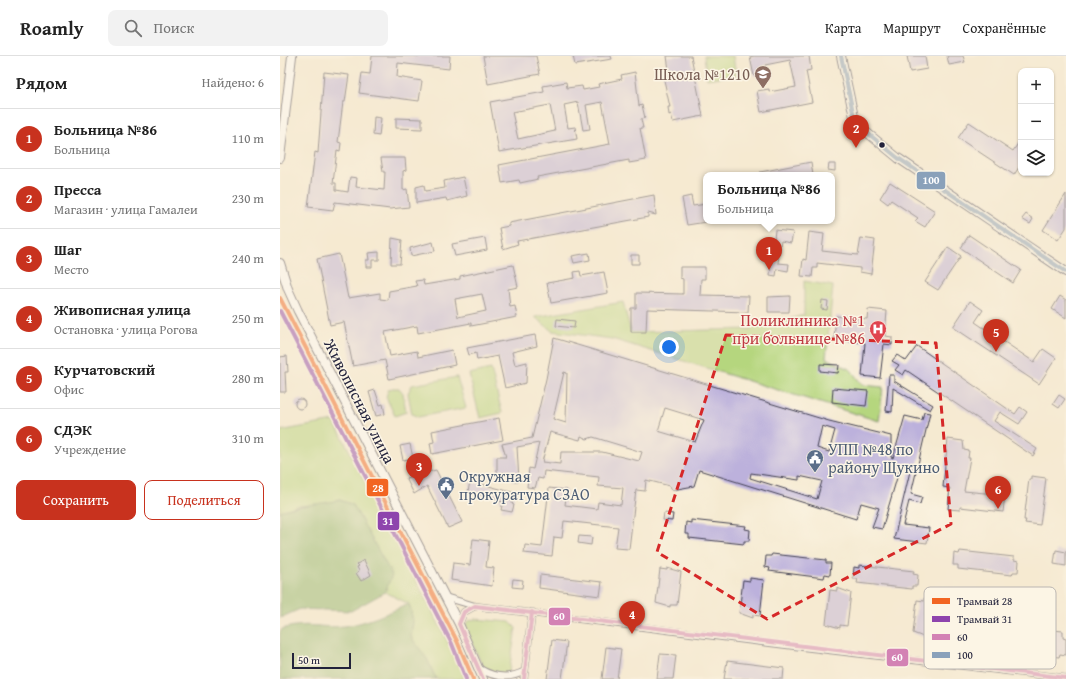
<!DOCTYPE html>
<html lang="ru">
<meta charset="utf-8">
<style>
body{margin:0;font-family:"Gentium Book Plus",serif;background:#f2f2f2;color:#222}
.controls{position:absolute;right:12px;top:12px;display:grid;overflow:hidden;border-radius:8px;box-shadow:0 1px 3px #0004}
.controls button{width:36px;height:36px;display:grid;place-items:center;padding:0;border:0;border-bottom:1px solid #e0e0e0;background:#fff;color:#222;font:20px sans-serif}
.scale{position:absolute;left:12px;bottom:10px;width:59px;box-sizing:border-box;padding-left:4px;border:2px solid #22223b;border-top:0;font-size:11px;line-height:14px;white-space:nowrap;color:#22223b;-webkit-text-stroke:3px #fcf5e5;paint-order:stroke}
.you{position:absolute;left:389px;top:291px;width:14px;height:14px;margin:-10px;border:3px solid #fff;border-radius:50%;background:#1a73e8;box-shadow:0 0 0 6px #1a73e833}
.badge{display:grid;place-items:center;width:26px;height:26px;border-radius:50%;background:#c8321e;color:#fff;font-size:13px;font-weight:700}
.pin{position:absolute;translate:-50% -33px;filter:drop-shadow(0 1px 2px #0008)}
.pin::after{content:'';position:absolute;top:21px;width:14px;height:12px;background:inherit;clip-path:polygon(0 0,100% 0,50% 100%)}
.popup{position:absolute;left:423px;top:116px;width:132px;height:52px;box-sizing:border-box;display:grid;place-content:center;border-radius:8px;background:#fff;filter:drop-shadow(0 1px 3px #0005);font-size:13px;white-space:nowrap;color:#767676}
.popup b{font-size:15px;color:#222}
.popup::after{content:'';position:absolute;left:50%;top:100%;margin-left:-8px;border:8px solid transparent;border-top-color:#fff}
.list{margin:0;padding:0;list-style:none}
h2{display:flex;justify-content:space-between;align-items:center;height:52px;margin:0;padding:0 16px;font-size:17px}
h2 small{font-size:13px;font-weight:400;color:#767676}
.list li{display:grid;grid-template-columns:26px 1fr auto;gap:12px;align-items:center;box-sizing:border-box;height:60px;padding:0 16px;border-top:1px solid #e0e0e0}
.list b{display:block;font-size:15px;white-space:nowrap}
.list p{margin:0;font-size:13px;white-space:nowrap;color:#767676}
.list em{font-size:13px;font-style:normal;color:#767676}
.actions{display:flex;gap:8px;padding:12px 16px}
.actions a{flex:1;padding:9px 0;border:1px solid #c8321e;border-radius:8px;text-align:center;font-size:14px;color:#c8321e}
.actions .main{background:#c8321e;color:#fff}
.icon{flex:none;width:22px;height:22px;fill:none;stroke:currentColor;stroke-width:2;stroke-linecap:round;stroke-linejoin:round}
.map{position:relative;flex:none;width:786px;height:623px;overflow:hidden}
header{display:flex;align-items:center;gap:24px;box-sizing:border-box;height:56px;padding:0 20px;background:#fff;border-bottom:1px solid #e0e0e0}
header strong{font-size:19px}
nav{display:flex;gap:22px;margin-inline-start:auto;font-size:14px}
.search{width:280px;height:36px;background:#f2f2f2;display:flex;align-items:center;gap:10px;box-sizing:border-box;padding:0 14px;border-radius:8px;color:#767676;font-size:15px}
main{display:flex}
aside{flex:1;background:#fff}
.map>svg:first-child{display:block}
</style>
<header>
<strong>Roamly</strong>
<div class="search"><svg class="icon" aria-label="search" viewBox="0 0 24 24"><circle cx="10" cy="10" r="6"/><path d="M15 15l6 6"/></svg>Поиск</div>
<nav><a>Карта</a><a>Маршрут</a><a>Сохранённые</a></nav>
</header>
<main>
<aside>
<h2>Рядом<small>Найдено: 6</small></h2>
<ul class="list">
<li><span class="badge">1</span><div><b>Больница №86</b><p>Больница</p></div><em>110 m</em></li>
<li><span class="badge">2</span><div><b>Пресса</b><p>Магазин · улица Гамалеи</p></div><em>230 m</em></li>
<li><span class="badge">3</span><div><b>Шаг</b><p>Место</p></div><em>240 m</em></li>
<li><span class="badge">4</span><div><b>Живописная улица</b><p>Остановка · улица Рогова</p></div><em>250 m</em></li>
<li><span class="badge">5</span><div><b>Курчатовский</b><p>Офис</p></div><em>280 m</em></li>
<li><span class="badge">6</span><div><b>СДЭК</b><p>Учреждение</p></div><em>310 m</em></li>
</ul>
<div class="actions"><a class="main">Сохранить</a><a>Поделиться</a></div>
</aside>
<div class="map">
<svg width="786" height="623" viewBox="0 0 786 623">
<rect width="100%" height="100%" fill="#fcf5e5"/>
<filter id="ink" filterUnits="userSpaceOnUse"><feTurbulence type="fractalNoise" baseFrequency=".025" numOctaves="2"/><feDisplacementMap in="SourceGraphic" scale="8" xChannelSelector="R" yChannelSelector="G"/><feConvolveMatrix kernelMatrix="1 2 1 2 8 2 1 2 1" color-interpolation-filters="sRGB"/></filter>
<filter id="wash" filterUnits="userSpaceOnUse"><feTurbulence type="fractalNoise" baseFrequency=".012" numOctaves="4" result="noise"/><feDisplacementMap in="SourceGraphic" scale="16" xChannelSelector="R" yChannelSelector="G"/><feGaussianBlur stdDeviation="0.9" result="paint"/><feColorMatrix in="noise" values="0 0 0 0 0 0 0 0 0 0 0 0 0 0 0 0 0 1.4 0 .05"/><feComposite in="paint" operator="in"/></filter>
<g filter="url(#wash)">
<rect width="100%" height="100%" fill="#f5ead1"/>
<path fill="#b5d67e" stroke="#6c7c5c" d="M424,0H453L456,19L427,23Z
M524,225L553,230L546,302L571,314L582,329L603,331L599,365L332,283L272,275L255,261L343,246L351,276L470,273L524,259Z
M211,313L222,357L200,362L189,318Z
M177,321L186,352L138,361L132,358L128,337L132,329Z
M112,332H119L123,337L126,356L115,360L106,341L108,334Z
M54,365L181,611L185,623H156L147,603L131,581L133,565L129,548L105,536L111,519L73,449L60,444L39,449L17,450L0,455V375Z
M195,563L230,566L236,572L229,616L228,618L205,614L203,611L184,570L189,565Z"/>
<path fill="#90b76d" stroke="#596c54" d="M60,444L73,449L112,519L105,536L71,555L20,553L0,562V455C20,449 40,448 60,444Z
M129,548L133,565L131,581L147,603L156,623H0V577L2,573C26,565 41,573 64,570C87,567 107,557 129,548Z"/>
<g id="blocks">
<path fill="#bcb1dc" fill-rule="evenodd" d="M92,0H170L169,13L118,7L117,21L142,25L139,45L79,37L82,17L90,18Z
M203,0H256L260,18L208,28Z
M293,0H331L332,3L295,9Z
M387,0H411L423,60L393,66L391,58L389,59L388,51H390L382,15L389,14Z
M474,0H529L531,14L526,15L532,46L481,56L477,35L489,33V36L516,31L510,4L485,9L487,17L474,20L470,1Z
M627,0H645L647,13L630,16Z
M667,0H683L685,6L669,9Z
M44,16L69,19L65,46H63L58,86L61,87L60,95L57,94L53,127H56V134L68,136L70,121L77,122L76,131L104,134L105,116H103L101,102H125L126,114L123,115V134L127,133L129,151L110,153L55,146L53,154L28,151L35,96L38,97Z
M355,16L359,50L362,49L365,62L361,63L363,72H360L366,104L349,107V104L257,121L258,123L240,127L239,124L222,127L219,109L330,88L322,46L306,49L310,73L303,74L298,46L284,49L288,72L295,71L297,83L219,96L210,46L264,36L263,30L286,26L287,32L302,30L303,34L319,31L318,28L342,23L341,19ZM270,49L275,75L238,83L232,56Z
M94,61L101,62L99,80L93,79Z
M116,62L142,63V73L116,72Z
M689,66L733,95L741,83V108L734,119L678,82Z
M531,106L533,119H481L480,116Z
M549,108H555V115L548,114Z
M183,121L187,140L167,145L166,142L136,147V131L144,129L145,135L165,132L164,125Z
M610,126L655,155L645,171L635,165L638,162L611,144L608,148L600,142Z
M786,138V172L778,184L763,174Z
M374,139L376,159L368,157V161L237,185L238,188L223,193L219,172L229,170V167Z
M411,140L413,150L426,148V166L407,169L402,142Z
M746,158L753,163L750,168L742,163Z
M495,174L513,176L511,187L501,185L498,207L509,208L508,215L497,213L496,220L490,219Z
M529,176L544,178L542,195L578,199L581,182L595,184L591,218L580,216V212L537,207V212H533L532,221L521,220L523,203L526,204Z
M689,179L741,214L733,227L681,192Z
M112,182L122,184L120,208H111Z
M205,182L207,194L175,200L172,188Z
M153,186L155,195L131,200L130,192Z
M668,191L681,200L658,234L645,226Z
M99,196V204H92V211H86V204H89L88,197Z
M309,197L310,204L294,207L292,200Z
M59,198L68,242L100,237V243L108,244L109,235L137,230L135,225L143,224L144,229L180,223V220L233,209L238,231L228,233L230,251L235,250L237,261L191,270V267L138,277L137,270L105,276L110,300L137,295L138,301L172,294L175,309L109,323L105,304L73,310L64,266L50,269L37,203ZM202,238L206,255L178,261L175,243Z
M351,199H359V208H351Z
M400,211H425V223H421L420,239L469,240L468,256L367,253L366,276H351V252H356V237L403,238V223L400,222Z
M300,215L301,220L324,216L328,237L271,247L267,227L295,222L294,216Z
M510,240L509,256H488V241Z
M780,240L786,244V262L772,253Z
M542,244L548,245L547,254L541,253Z
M690,245L703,254L695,266L754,306L763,293L776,302L759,328L673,271Z
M588,253L607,255L605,280L612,281V289L604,288L600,322L582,320L585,287L554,283L556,260L587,263Z
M277,263L295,265L294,272L276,270Z
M255,279L257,290L232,296L235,309L247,306L246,327L225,332L218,300L197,304L196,297L189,299L187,292Z
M274,282L549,365L611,380V401L613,402L625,360L642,364L644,356L650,357L631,438L642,441L640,448L629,445L623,469L649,472L647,487L614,483L631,411L621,408L602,473L592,471L599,452L581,447L576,463L419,414L414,430L392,434L390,430L366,424L365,435L356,434L349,493L335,492L338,471L284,465L282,482L274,481L272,500L244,497L245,489L262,491L269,432L287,434L285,449L317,453L318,446L341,449L343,432L318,430L319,421L264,415L263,423L258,422L255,432L247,431L249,412L253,413L259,387L237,391L239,425H232L231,417H217V401H226L222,388L252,382L266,323ZM284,316L287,317L286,367L273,363ZM385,352L424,364L415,386L378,375ZM542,370L555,374L549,396L537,392ZM270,376L300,384L301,380L307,383L313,381L362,396L359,405L322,396H281L280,408L262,406ZM471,417L519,424V420L542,425L537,443L470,422Z
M637,290L735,358L740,351L747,356L739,368L720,356L714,365L757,393L753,400L626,314L623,319L615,314L619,309L612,305L617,299L626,305Z
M7,300L8,316H5L6,336H0V301Z
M540,308L559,309L558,317L540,315Z
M609,319H614V325L653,349L650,354L613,332L612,356L606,355Z
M553,332L588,335L586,350L552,346Z
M95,334L100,349L103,348L105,358L96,360L89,336Z
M779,339L785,343L779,352L773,348Z
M15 348a5 5 0 1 1 10 0a5 5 0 1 1-10 0Z
M219,362L223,384L152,398L150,387L154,386L152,375Z
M668,383L683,385L684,394L689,395L688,402H690L684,435L725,439L723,456L680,451V454L668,453L670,432L663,431Z
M130,388L133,402L123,404L120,390Z
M156,414L182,466L168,472L147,430L134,438L126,422Z
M751,420L766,422L760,469L745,467L746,464H744L749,423H751Z
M190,425L235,437L232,448L234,449L232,456L221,454L223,446L219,445L220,443L188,436Z
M384,457L393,458L392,465L383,464Z
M411,464L466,470L465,473L470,474L469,485H464V488L409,482V478H405L406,466L411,467Z
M299,480L312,481L311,489L298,487Z
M193,483L209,485L206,511L214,512L212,530L171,524L173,507L190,509Z
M776,494L786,496V510L774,508Z
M680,495L734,501V504L739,505L738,516H733L732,519L678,513V509H673L674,497L679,498Z
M492,498L546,504V507H551L550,519L545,518L544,522L489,515L490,512L485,511L486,500H491Z
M84,504L91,519L81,525L76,517L79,515L77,511L79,510L77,508Z
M579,509L634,515L633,518L638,519L637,530H632V533L577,527L578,523H573L574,511L579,512Z
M387,512L401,516L397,549H390V551L376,547L380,513L387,514Z
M260,519L322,526L320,540L259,532Z
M470,522L484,524L480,560L473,559V562L459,557L463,524L470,525Z
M233,523L243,524L242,532L232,531Z
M557,532L571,537L567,570L560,569V572L546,568L550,534L557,535Z
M678,538L685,539L683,551L676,550Z
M644,542L658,546L654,580L647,579L646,582L633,577L637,544L644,545Z
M734,552L747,557L744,590L737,589L736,592L723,587L727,554L733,555Z
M772,574L783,575V582L786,583V599L780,598L779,601L769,600Z
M272,584L287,586L282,623H267Z
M326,591L341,593L337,623H322Z
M380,598L396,599L393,623H377Z
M447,605L504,612L503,623H444Z"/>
</g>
</g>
<g filter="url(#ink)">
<use href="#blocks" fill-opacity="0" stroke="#424052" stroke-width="1"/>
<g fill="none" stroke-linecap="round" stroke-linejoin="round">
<g stroke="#424052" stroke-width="8">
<path id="minor" d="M165,541L195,550L522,591L786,622
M179,568L184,556L195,550
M200,613C215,622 230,623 245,615
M244,623L252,556"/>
</g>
<g stroke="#424052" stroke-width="10">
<path id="tertiary" d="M561,0L574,61L579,70L618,102L786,216
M0,102L12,0
M0,207L8,233L18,255L179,568L203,623"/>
</g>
<use href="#minor" stroke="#fff" stroke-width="6"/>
<use href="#tertiary" stroke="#fff" stroke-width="8"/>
<g stroke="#fcf5e5" stroke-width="7">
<path id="bus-1" d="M203,623L179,568L184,556L195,550L786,622
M244,623L252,556"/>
</g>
<g stroke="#fcf5e5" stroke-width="7">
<path id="bus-2" d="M561,0L574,61L579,70L618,102L786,216"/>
</g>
<use href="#bus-1" stroke="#d382b4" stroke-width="4"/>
<use href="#bus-2" stroke="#8aa1ba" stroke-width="4"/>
<g stroke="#fcf5e5" stroke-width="7">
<path id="tram-1" d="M0,242L177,585L193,623"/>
</g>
<g stroke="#fcf5e5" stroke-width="7">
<path id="tram-2" d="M0,255L172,588L186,623"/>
</g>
<use href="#tram-1" stroke="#f26522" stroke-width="4"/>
<use href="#tram-2" stroke="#8e44ad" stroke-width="4"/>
</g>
</g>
<path d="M0 0H786V623H0ZM446,279L656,287L671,468L487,563L377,496Z" fill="#f5ead1" fill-opacity=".55" fill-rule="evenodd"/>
<path fill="none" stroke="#d62828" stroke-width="3" stroke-dasharray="8 5" stroke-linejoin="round" d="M446,279L656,287L671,468L487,563L377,496Z"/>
<defs>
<g id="school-pin" transform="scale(0.9)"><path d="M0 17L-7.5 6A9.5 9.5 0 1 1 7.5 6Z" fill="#8d6e63" stroke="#fcf5e5"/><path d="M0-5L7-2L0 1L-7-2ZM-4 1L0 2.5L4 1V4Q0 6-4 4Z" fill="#fff"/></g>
<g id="hospital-pin" transform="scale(0.9)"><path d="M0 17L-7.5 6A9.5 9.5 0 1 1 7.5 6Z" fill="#e0444e" stroke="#fcf5e5"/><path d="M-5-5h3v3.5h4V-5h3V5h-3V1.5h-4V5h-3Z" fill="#fff"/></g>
<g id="civic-pin" transform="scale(0.9)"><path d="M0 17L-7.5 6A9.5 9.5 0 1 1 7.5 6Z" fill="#5c6f8a" stroke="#fcf5e5"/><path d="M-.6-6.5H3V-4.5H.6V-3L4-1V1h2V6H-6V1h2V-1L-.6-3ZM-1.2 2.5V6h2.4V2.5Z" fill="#fff"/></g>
</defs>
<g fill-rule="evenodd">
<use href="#school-pin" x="483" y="18"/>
<use href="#hospital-pin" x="598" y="273"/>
<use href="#civic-pin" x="535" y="402"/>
<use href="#civic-pin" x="166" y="429"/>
</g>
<circle fill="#22223b" stroke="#fcf5e5" stroke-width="1.5" cx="602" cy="89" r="3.5"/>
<g text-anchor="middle" stroke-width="3" stroke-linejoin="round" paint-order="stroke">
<g font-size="16" fill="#785e54" stroke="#fcf5e5" text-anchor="end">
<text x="470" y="24">Школа №1210</text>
</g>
<g font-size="16" fill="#be3a42" stroke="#fcf5e5" text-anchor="end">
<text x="585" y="270">Поликлиника №1<tspan x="585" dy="18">при больнице №86</tspan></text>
</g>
<g font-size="16" fill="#22223b" stroke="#fcf5e5">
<text transform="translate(80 345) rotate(63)" y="6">Живописная улица</text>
</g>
<g font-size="16" fill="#4e5e75" stroke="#fcf5e5" text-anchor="start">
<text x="548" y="399">УПП №48 по<tspan x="548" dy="18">району Щукино</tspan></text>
<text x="179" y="426">Окружная<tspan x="179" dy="18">прокуратура СЗАО</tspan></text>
</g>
</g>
<rect x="644" y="531" width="132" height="82" rx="6" fill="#fcf5e5" stroke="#bbb6b2" stroke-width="1"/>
<rect x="652" y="542" width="18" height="6" fill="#f26522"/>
<rect x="652" y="560" width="18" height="6" fill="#8e44ad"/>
<rect x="652" y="578" width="18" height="6" fill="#d382b4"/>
<rect x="652" y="596" width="18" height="6" fill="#8aa1ba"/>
<g font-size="11" fill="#22223b">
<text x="677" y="549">Трамвай 28</text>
<text x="677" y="567">Трамвай 31</text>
<text x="677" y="585">60</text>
<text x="677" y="603">100</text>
</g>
<g stroke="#fcf5e5" stroke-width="1.5">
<rect x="636" y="115" width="30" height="19" rx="4" fill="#8aa1ba"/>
<rect x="86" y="422" width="23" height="19" rx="4" fill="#f26522"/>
<rect x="97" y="455" width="23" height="20" rx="4" fill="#8e44ad"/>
<rect x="268" y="551" width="23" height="19" rx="4" fill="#d382b4"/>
<rect x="606" y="592" width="23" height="19" rx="4" fill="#d382b4"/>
</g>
<g font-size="11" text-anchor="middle" font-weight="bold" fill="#fff">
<text x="651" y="128">100</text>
<text x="98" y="436">28</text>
<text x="108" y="469">31</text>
<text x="279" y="564">60</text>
<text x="617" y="605">60</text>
</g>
</svg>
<div class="controls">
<button>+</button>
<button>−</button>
<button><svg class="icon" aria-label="layers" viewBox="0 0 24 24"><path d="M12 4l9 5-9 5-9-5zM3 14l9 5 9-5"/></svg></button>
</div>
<div class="scale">50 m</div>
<div class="you"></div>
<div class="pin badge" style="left:489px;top:214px">1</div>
<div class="popup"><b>Больница №86</b>Больница</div>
<div class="pin badge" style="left:576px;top:92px">2</div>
<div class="pin badge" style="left:139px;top:430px">3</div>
<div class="pin badge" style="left:352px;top:578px">4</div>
<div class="pin badge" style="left:716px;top:296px">5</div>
<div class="pin badge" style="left:718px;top:453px">6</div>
</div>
</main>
